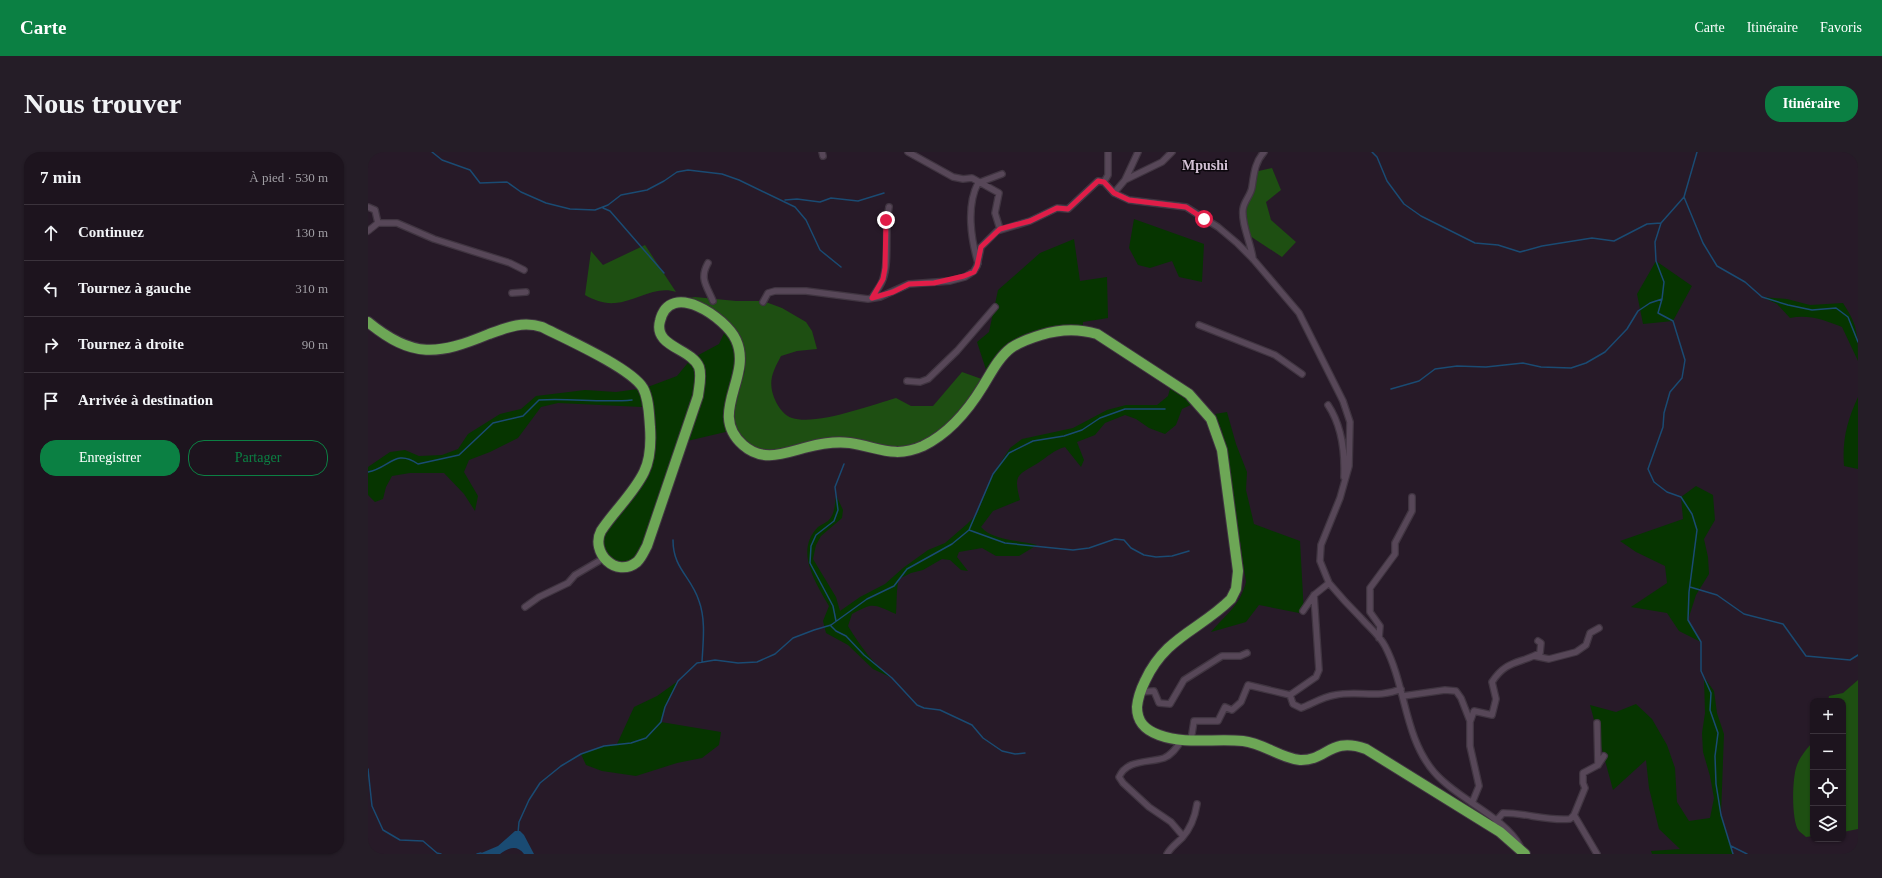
<!DOCTYPE html>
<html lang="fr">
<meta charset="utf-8">
<style>
body{margin:0;font-family:Georgia,serif;background:#251d27;color:#f1f3f6}
.controls{position:absolute;right:12px;bottom:12px;display:grid;overflow:hidden;border-radius:8px;box-shadow:0 1px 3px #0004}
.controls button{width:36px;height:36px;display:grid;place-items:center;padding:0;border:0;border-bottom:1px solid #3b333c;background:#1d141e;color:#f1f3f6;font:20px sans-serif}
.stop{position:absolute;width:12px;height:12px;margin:-9px;border:3px solid #e11d48;border-radius:50%;background:#fff}
.stop.end{background:#e11d48;border-color:#fff;box-shadow:0 1px 4px #0008}
.list{margin:0;padding:0;list-style:none}
h2{display:flex;justify-content:space-between;align-items:center;height:52px;margin:0;padding:0 16px;font-size:17px}
h2 small{font-size:13px;font-weight:400;color:#a09ea4}
.list li{display:grid;grid-template-columns:26px 1fr auto;gap:12px;align-items:center;box-sizing:border-box;height:56px;padding:0 16px;border-top:1px solid #3b333c}
.list b{display:block;font-size:15px;white-space:nowrap}
.list em{font-size:13px;font-style:normal;color:#a09ea4}
.actions{display:flex;gap:8px;padding:12px 16px}
.actions a{flex:1;padding:9px 0;border:1px solid #0b8043;border-radius:16px;text-align:center;font-size:14px;color:#0b8043}
.actions .main{background:#0b8043;color:#fff}
.icon{flex:none;width:22px;height:22px;fill:none;stroke:currentColor;stroke-width:2;stroke-linecap:round;stroke-linejoin:round}
.map{position:relative;flex:none;width:1490px;height:702px;overflow:hidden;border-radius:16px}
header{display:flex;align-items:center;gap:24px;box-sizing:border-box;height:56px;padding:0 20px;background:#0b8043;color:#fff}
header strong{font-size:19px}
nav{display:flex;gap:22px;margin-inline-start:auto;font-size:14px}
.intro{display:flex;align-items:center;justify-content:space-between;box-sizing:border-box;height:96px;padding:0 24px}
h1{margin:0;font-size:28px}
.button{padding:10px 18px;border-radius:16px;background:#0b8043;color:#fff;font-size:14px;font-weight:700}
main{display:flex;gap:24px;padding:0 24px}
aside{flex:1;background:#1d141e;border-radius:16px;box-shadow:0 1px 3px #0004}
.map>svg:first-child{display:block}
</style>
<header>
<strong>Carte</strong>
<nav><a>Carte</a><a>Itinéraire</a><a>Favoris</a></nav>
</header>
<div class="intro"><h1>Nous trouver</h1><a class="button">Itinéraire</a></div>
<main>
<aside>
<h2>7 min<small>À pied · 530 m</small></h2>
<ul class="list">
<li><svg class="icon" aria-label="ahead" viewBox="0 0 24 24"><path d="M12 20V5M6 11l6-6 6 6"/></svg><div><b>Continuez</b></div><em>130 m</em></li>
<li><svg class="icon" aria-label="left" viewBox="0 0 24 24"><path d="M17 20v-9H6M10 6l-5 5 5 5"/></svg><div><b>Tournez à gauche</b></div><em>310 m</em></li>
<li><svg class="icon" aria-label="right" viewBox="0 0 24 24"><path d="M7 20v-9h11M14 6l5 5-5 5"/></svg><div><b>Tournez à droite</b></div><em>90 m</em></li>
<li><svg class="icon" aria-label="arrive" viewBox="0 0 24 24"><path d="M6 21V4h12l-3 4 3 4H6"/></svg><div><b>Arrivée à destination</b></div></li>
</ul>
<div class="actions"><a class="main">Enregistrer</a><a>Partager</a></div>
</aside>
<div class="map">
<svg width="1490" height="702" viewBox="0 0 1490 702">
<rect width="100%" height="100%" fill="#271a28"/>
<path fill="#063500" d="M766,67L836,92L834,130L811,125L804,109L782,116L770,113L761,96Z
M706,87L712,129L739,125L740,166L715,170V182C691,183 656,188 639,207C633,214 628,223 622,230L609,190L621,180L630,138L672,101Z
M1288,109L1324,134L1305,169L1275,172L1269,142Z
M1394,145L1419,147L1442,153L1475,151C1490,174 1490,182 1490,209L1474,175C1457,168 1440,162 1422,166L1409,152Z
M360,173L372,191L377,205V219L372,236L366,278L315,290L289,374L263,416L236,410L232,384L278,323L281,247L274,255L190,251L173,255L150,286L122,300L101,308L96,320L110,344L107,359L96,342L76,321H42L24,324L18,335L15,347L7,350L0,343V315L22,300L37,298L51,304L74,303L90,297L100,282L132,262L153,257L168,244L217,238L248,240L277,236L309,224L323,207L351,192Z
M803,233L829,250L814,257L808,273L797,282L781,276L768,267L757,263L737,271L727,283L709,290L716,308L713,315L697,295C686,298 679,305 670,311C650,323 645,322 652,348L625,359L613,375C625,389 652,388 669,393L651,404H628L614,396L591,400L589,405L600,419L593,418L582,408L574,407L555,418L543,421L531,427C528,437 529,450 528,462C505,452 506,450 484,462L480,474C493,495 505,512 524,526L505,517L480,493L458,481L455,469L461,454C448,431 426,399 450,375C453,373 457,371 460,369C467,363 467,351 468,343L475,358L474,366L453,384L448,393L445,407L468,445L472,459L492,445L517,432L535,416L560,398L577,391L599,372L609,362L625,322L642,296L654,287L705,276L739,258L758,253H789L800,244Z
M1490,245V317L1476,314C1474,288 1479,269 1490,245Z
M859,260L868,292L879,320L878,338L886,372L932,389L936,462L891,453L878,470L843,480C858,462 872,454 878,430L861,315L854,279L847,262Z
M1328,334L1345,343L1347,368L1336,387L1340,405L1341,422L1328,443L1320,468L1333,490L1311,479L1299,461L1263,455L1299,431L1297,414L1268,400L1252,389L1315,367L1313,345Z
M1336,525L1346,539L1349,561L1356,582L1353,663L1365,702H1284L1283,699L1312,697L1291,677L1281,636L1278,608L1245,638L1222,553L1248,560L1268,552L1284,567L1299,593L1307,616L1309,650L1321,669L1342,666L1346,646L1342,624L1335,600L1334,581L1337,561Z
M310,529L297,555L293,570L353,580L351,593L334,606L309,611L268,624L234,619L218,613L213,602L236,594L249,592L266,555L289,544Z"/>
<path fill="#1e4f12" d="M904,16L913,38L898,50L903,68L928,90L914,105L879,82L875,70L877,47L884,37L886,20Z
M277,93L308,140C288,133 267,150 247,151C236,152 226,148 217,143L223,99L235,113Z
M327,145L368,149H395L414,156L438,170L444,179L449,197L429,199L413,204C404,221 399,231 408,250C411,256 417,264 424,266C448,274 503,253 528,246L543,254H565L594,220L622,230L556,297L479,292L458,295L402,307L373,292L363,255L377,219V205L372,191L330,150L320,146Z
M1490,528V677L1475,680V549H1460L1461,544L1475,541Z
M1445,590V684L1438,685C1436,683 1433,681 1431,679C1423,669 1424,625 1429,613C1432,605 1439,596 1445,590Z"/>
<path fill="#1a4b73" d="M147,679H152L156,683L166,702H156C149,692 140,696 132,702H111L130,694Z"/>
<g fill="none" stroke-linecap="round" stroke-linejoin="round">
<path stroke="#1a4b73" stroke-width="1.5" d="M64,0L74,8L102,18L112,31L139,30L153,40L178,51L202,57L227,58L240,53L253,43L279,38L296,29L309,20L320,18L354,22L371,28L427,55L438,68L452,98L473,115
M1004,0L1009,5L1019,29L1036,52L1053,64L1107,91L1130,93L1152,100L1174,94L1224,86L1246,89L1279,72L1293,71
M1329,0L1316,45L1335,91L1349,114L1377,130L1394,145L1420,153L1444,158L1468,156L1480,165L1490,190
M1316,45L1293,71L1287,90L1288,109L1296,130L1294,147L1290,161L1305,169L1317,208L1314,226L1302,240L1296,261L1295,275L1280,317L1286,330L1299,340L1313,345L1324,362L1329,378L1321,440L1320,468L1333,490V519L1343,541L1342,558L1350,581L1347,604L1348,632L1353,663L1365,702
M417,48L429,47L452,50L463,46L490,49L516,41
M235,56L242,59L296,121
M1023,237L1051,229L1067,217L1089,214L1118,215L1155,211L1173,215L1203,216L1218,211L1237,200L1259,177L1270,159L1282,151L1294,147
M0,320C22,316 27,296 50,312L91,303L125,271L155,264L171,248C202,246 233,251 264,248
M601,378L637,391L705,398L721,396L747,387L756,388L763,396L776,403L788,405L804,404L821,399
M305,388C305,417 323,424 331,449C338,468 335,490 334,510
M1322,435L1349,443L1376,462L1415,472L1438,504L1482,508L1490,503
M468,469L465,454L442,411L443,394L448,383L466,369L470,358L467,335L476,312
M463,474L468,479L478,484L496,503L524,526L549,553L556,556L572,558L604,573L615,586L634,599L647,602L657,601
M0,617L4,654L15,678L32,688L55,689L69,701L73,702
M150,681L151,670L161,648L172,631L193,614L213,602L236,594L263,591L278,586L293,570L297,555L310,529L329,511L347,508L370,511L389,510L407,502L425,486L446,478L463,473L499,447L526,434L539,417L584,392L601,378L625,322L641,301L665,289L696,284L714,278L732,266L757,257H797
M1363,694L1379,702
M109,702L113,701"/>
<g stroke="#403541" stroke-width="8">
<path id="street" d="M454,0L455,4
M540,0L585,25L595,27L604,26L631,41L627,61L632,77
M757,28L794,10L804,0
M736,30L740,23V0
M746,41L757,28L770,0
M0,55L7,58L10,71
M0,79L10,71H29L66,87L142,111L156,118
M885,107C883,91 873,72 875,57C876,49 883,43 884,35C886,21 887,10 896,0
M340,111C331,127 339,134 345,149
M610,111C603,87 598,54 610,31L634,22
M144,141L158,140
M504,146C507,140 513,134 515,127C522,108 516,77 521,55
M395,150L400,141L407,139H438L500,147L512,145L541,132L582,129L597,125L606,119L609,114L613,95L629,79L662,69L689,56L700,57L730,29L736,30L746,41L761,48L818,55L850,75L869,91L885,107L931,161L975,249L982,270L981,314L972,346L953,393L952,409L961,431C971,443 982,455 993,466C1001,475 1012,484 1017,494C1038,534 1036,585 1066,620C1089,647 1137,665 1152,694
M831,173L907,203L934,222
M539,229L552,230L560,227L589,199L627,155
M960,253C974,274 977,300 976,325
M946,443L951,518L948,525L922,543L925,552L933,556C944,552 954,545 967,543C990,538 1010,547 1033,537
M157,455L171,445L200,431L207,423L236,406
M935,459L946,443L961,431
M1011,486L1012,474L1002,460V436L1027,402V391L1044,359V345
M1166,504L1181,507L1208,500L1218,493L1222,481L1231,476
M772,540L786,539L791,551L802,552L816,528L854,504H872L879,501
M1035,544L1077,538L1088,539L1093,546L1102,569
M1229,571L1230,613
M814,588C809,595 804,603 796,606C781,611 759,607 751,625L755,631L781,655L803,670L815,684
M823,588L826,569H850L857,555L864,558L873,550L880,533L922,543
M1104,651L1111,634L1102,594V570L1106,559L1124,563L1128,547L1124,530C1138,508 1151,512 1172,501L1173,491L1170,489
M1206,663L1229,702
M1128,669L1135,661C1159,661 1177,669 1202,667L1206,663L1217,636L1215,631V621L1230,613L1236,604
M799,702C803,695 808,692 814,686C823,676 827,665 829,652"/>
</g>
<g stroke="#403541" stroke-width="12">
<path id="highway" d="M0,170C45,207 70,203 121,182C140,175 155,169 174,175C198,187 263,216 275,236C281,247 281,263 282,275C283,290 283,306 276,320C266,341 246,359 233,379C222,400 248,427 269,410C274,405 276,399 279,394L330,244C331,235 334,224 331,215C323,196 285,195 292,169C302,127 358,166 368,188C385,225 339,261 375,293C394,310 414,302 436,296C451,292 465,289 482,291C510,295 526,307 555,294C580,282 601,257 615,234C623,221 631,205 643,196C652,190 663,186 673,183C692,177 709,176 729,182L821,242L843,267L854,298L870,419L868,437L863,447C832,478 797,485 777,529C773,537 770,545 769,555C769,570 777,578 791,583C818,593 847,586 875,589C895,591 912,606 932,608C959,609 962,584 998,597L1132,680L1157,702"/>
</g>
<use href="#street" stroke="#574758" stroke-width="5.5"/>
<use href="#highway" stroke="#6da756" stroke-width="10"/>
</g>
<g fill="none" stroke-linecap="round" stroke-linejoin="round">
<path stroke="#e11d48" stroke-width="5" d="M518,68L517,116L515,127L504,146L525,140L541,132L566,131L596,124L606,120L609,114L613,95L632,77L662,69L689,56L700,57L730,29L736,30L746,41L761,48L818,55L836,67"/>
</g>
<g text-anchor="middle" stroke-width="3" stroke-linejoin="round" paint-order="stroke">
<g font-size="14" font-weight="bold" fill="#d2c0d4" stroke="#0c070d">
<text x="837" y="18">Mpushi</text>
</g>
</g>
</svg>
<div class="controls">
<button>+</button>
<button>−</button>
<button><svg class="icon" aria-label="locate" viewBox="0 0 24 24"><circle cx="12" cy="12" r="6"/><path d="M12 2v4M12 18v4M2 12h4M18 12h4"/></svg></button>
<button><svg class="icon" aria-label="layers" viewBox="0 0 24 24"><path d="M12 4l9 5-9 5-9-5zM3 14l9 5 9-5"/></svg></button>
</div>
<div class="stop" style="left:836px;top:67px"></div>
<div class="stop end" style="left:518px;top:68px"></div>
</div>
</main>
